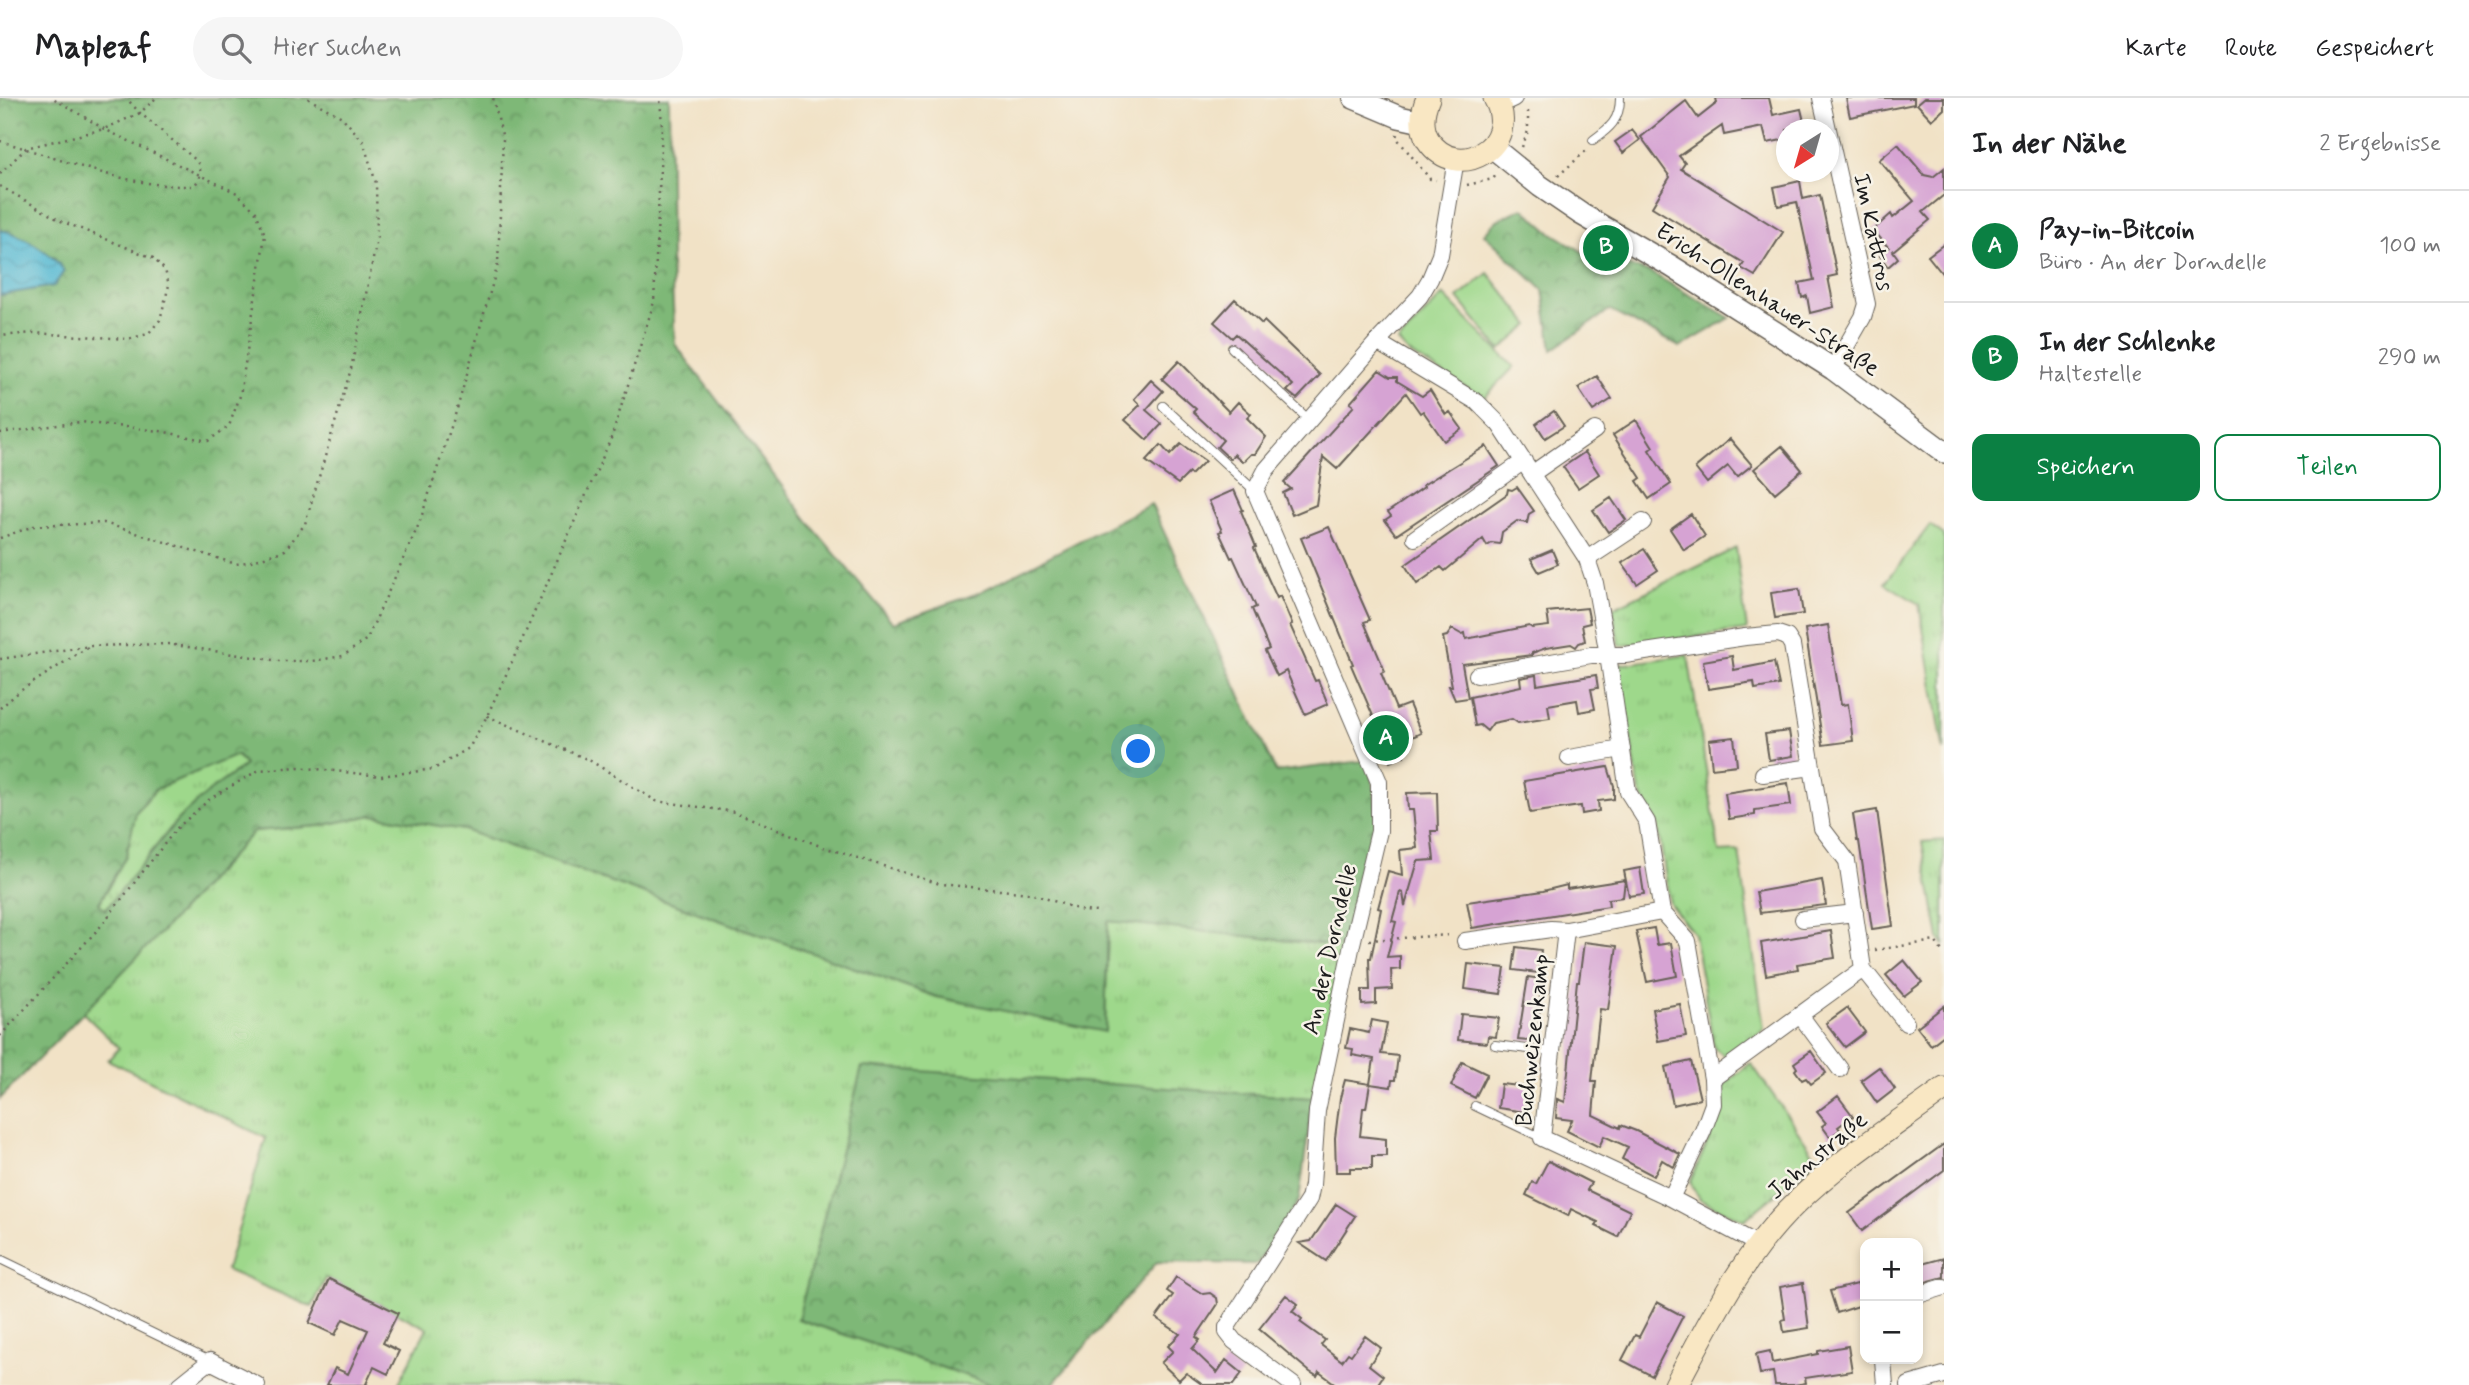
<!DOCTYPE html>
<html lang="de">
<meta charset="utf-8">
<style>
body{margin:0;font-family:Mynerve,sans-serif;background:#f6f6f6;color:#202124}
.controls{position:absolute;right:21px;bottom:21px;display:grid;overflow:hidden;border-radius:14px;box-shadow:0 4px 10px #0003}
.controls button{width:63px;height:63px;display:grid;place-items:center;padding:0;border:0;border-bottom:2px solid #e0e0e0;background:#fff;color:#202124;font:35px sans-serif}
.compass{position:absolute;left:1776px;top:21px;width:63px;height:63px;border-radius:50%;background:#fff;box-shadow:0 4px 10px #0003;rotate:217deg}
.you{position:absolute;left:1139px;top:654px;width:24px;height:24px;margin:-18px;border:5px solid #fff;border-radius:50%;background:#1a73e8;box-shadow:0 0 0 10px #1a73e833}
.badge{display:grid;place-items:center;width:46px;height:46px;border-radius:50%;background:#0b8043;color:#fff;font-size:23px;font-weight:700}
.pin{position:absolute;translate:-50% -50%;border:4px solid #fff;box-shadow:0 2px 7px #0006}
.list{margin:0;padding:0;list-style:none}
h2{display:flex;justify-content:space-between;align-items:center;height:91px;margin:0;padding:0 28px;font-size:30px}
h2 small{font-size:23px;font-weight:400;color:#757577}
.list li{display:grid;grid-template-columns:46px 1fr auto;gap:21px;align-items:center;box-sizing:border-box;height:112px;padding:0 28px;border-top:2px solid #e0e0e0}
.list b{display:block;font-size:26px;white-space:nowrap}
.list p{margin:0;font-size:23px;white-space:nowrap;color:#757577}
.list em{font-size:23px;font-style:normal;color:#757577}
.actions{display:flex;gap:14px;padding:21px 28px}
.actions a{flex:1;padding:16px 0;border:2px solid #0b8043;border-radius:14px;text-align:center;font-size:24px;color:#0b8043}
.actions .main{background:#0b8043;color:#fff}
.icon{flex:none;width:38px;height:38px;fill:none;stroke:currentColor;stroke-width:2;stroke-linecap:round;stroke-linejoin:round}
.map{position:relative;flex:none;width:1944px;height:1287px;overflow:hidden}
header{display:flex;align-items:center;gap:42px;box-sizing:border-box;height:98px;padding:0 35px;background:#fff;border-bottom:2px solid #e0e0e0}
header strong{font-size:33px}
nav{display:flex;gap:38px;margin-inline-start:auto;font-size:24px}
.search{width:490px;height:63px;background:#f6f6f6;display:flex;align-items:center;gap:18px;box-sizing:border-box;padding:0 24px;border-radius:38px;color:#757577;font-size:26px}
main{display:flex}
aside{flex:1;background:#fff}
.map>svg:first-child{display:block}
</style>
<header>
<strong>Mapleaf</strong>
<div class="search"><svg class="icon" aria-label="search" viewBox="0 0 24 24"><circle cx="10" cy="10" r="6"/><path d="M15 15l6 6"/></svg>Hier suchen</div>
<nav><a>Karte</a><a>Route</a><a>Gespeichert</a></nav>
</header>
<main>
<div class="map">
<svg width="1944" height="1287" viewBox="0 0 1944 1287">
<defs>
<pattern id="grass-tufts" width="24" height="20" patternUnits="userSpaceOnUse" patternTransform="scale(1.75)"><rect width="24" height="20" fill="#9ed88b"/><path d="M3 7l-1-3M5 7V3M7 7l1-3M15 17l-1-3M17 17v-4M19 17l1-3" fill="none" stroke="#88b977"/></pattern>
<pattern id="forest-crowns" width="20" height="18" patternUnits="userSpaceOnUse" patternTransform="scale(1.75)"><rect width="20" height="18" fill="#7eb877"/><path d="M2 6a3 3 0 1 1 6 0M12 15a3 3 0 1 1 6 0" fill="none" stroke="#669561"/></pattern>
<pattern id="water-waves" width="16" height="10" patternUnits="userSpaceOnUse" patternTransform="scale(1.75)"><rect width="16" height="10" fill="#54b9d3"/><path d="M0 5q4-4 8 0t8 0" fill="none" stroke="#499eb5"/></pattern>
</defs>
<rect width="100%" height="100%" fill="#f7f3e8"/>
<filter id="ink" filterUnits="userSpaceOnUse"><feTurbulence type="fractalNoise" baseFrequency=".0143" numOctaves="2"/><feDisplacementMap in="SourceGraphic" scale="14" xChannelSelector="R" yChannelSelector="G"/><feConvolveMatrix kernelMatrix="1 2 1 2 8 2 1 2 1" color-interpolation-filters="sRGB"/></filter>
<filter id="wash" filterUnits="userSpaceOnUse"><feTurbulence type="fractalNoise" baseFrequency=".00686" numOctaves="4" result="noise"/><feDisplacementMap in="SourceGraphic" scale="28" xChannelSelector="R" yChannelSelector="G"/><feGaussianBlur stdDeviation="1.57" result="paint"/><feColorMatrix in="noise" values="0 0 0 0 0 0 0 0 0 0 0 0 0 0 0 0 0 1.4 0 .05"/><feComposite in="paint" operator="in"/></filter>
<g filter="url(#wash)">
<rect width="100%" height="100%" fill="#f1e2c6"/>
<path fill="url(#grass-tufts)" stroke="#5d7a54" stroke-width="2" d="M1930,427L1944,437V654L1919,506L1885,485Z
M1736,450L1747,532L1619,548L1613,510Z
M1688,557L1719,754L1739,753L1764,931L1729,961L1714,950L1694,836L1670,806L1658,728L1640,695L1618,567Z
M236,657L245,667L212,691L178,721L106,812L99,806L126,758L136,714L156,691Z
M373,717L464,732L937,899L1105,933L1108,823L1345,849L1313,1000L798,1221L994,1287H398L427,1230L326,1180L312,1209L226,1172L266,1040L108,962L119,950L82,914L166,829L254,733L319,728Z
M1944,742V847L1939,840L1922,744Z
M1751,965L1818,1062L1744,1122L1700,1102L1690,1084L1720,1016L1721,989Z"/>
<path fill="url(#forest-crowns)" stroke="#4d6a4a" stroke-width="2" fill-rule="evenodd" d="M0,0H669L671,168L675,246L815,432L893,525L976,496L1151,406L1276,674L1370,662L1379,733L1345,849L1108,823L1105,934L937,899L464,732L373,717L319,728L254,733L166,829L0,1001V197L21,192L55,160L0,132ZM237,657L245,667L212,691L178,721L105,812L99,805L126,758L136,714L156,691Z
M1523,110L1549,133L1583,154L1651,175L1730,220L1680,249L1610,212L1552,252L1543,192L1484,136L1497,122Z
M862,969L1313,1000L1299,1102L1257,1166L1157,1164L1052,1287H994L798,1221Z"/>
<path fill="#9ed88b" stroke="#5d7a54" stroke-width="2" d="M1488,175L1530,227L1500,252L1458,200Z
M1443,197L1514,269L1484,300L1407,254L1398,244Z"/>
<path fill="url(#water-waves)" stroke="#386a78" stroke-width="2" d="M0,132C21,135 53,155 64,173L54,188L0,197Z"/>
<g id="blocks">
<path fill="#d6a3d3" d="M1716,0H1769L1773,17L1801,11L1806,32H1787V41L1767,45L1763,29L1724,37L1722,28L1679,58L1685,65L1681,71L1783,134L1755,178L1741,170L1744,165L1652,109L1670,79L1641,39L1686,3L1698,20L1717,5Z
M1846,0H1914V6L1850,19Z
M1924,0H1944V11L1932,22L1917,6Z
M1632,32L1640,42L1623,55L1615,44Z
M1898,46L1924,77L1933,79L1944,70V97L1923,114L1930,122L1893,153L1898,160L1888,169L1880,158L1889,150L1873,132L1891,116L1893,120L1914,103L1879,62Z
M1800,83L1803,101L1820,97L1837,177L1828,179L1834,209L1810,215L1807,198L1802,200L1799,185L1814,182L1797,104L1778,108L1774,89Z
M1944,146V178L1928,158Z
M1235,201L1262,226L1264,223L1320,277L1297,301L1287,293L1293,287L1236,236L1232,240L1214,224Z
M1179,263L1229,314L1238,304L1251,316L1247,320L1266,339L1255,356H1251L1243,364L1234,356L1230,361L1217,349L1223,342L1193,314L1196,311L1162,281Z
M1379,272L1390,279H1397V283L1422,298L1430,292L1446,317L1450,314L1462,331L1444,343L1423,313L1420,315L1406,295L1337,371L1323,359L1316,407L1292,417L1283,395L1291,391L1284,385L1354,308L1350,305Z
M1597,278L1612,301L1593,313L1578,290Z
M1151,282L1163,293L1146,312L1162,326L1147,342L1125,322L1140,307L1134,301Z
M1554,313L1564,328L1545,340L1536,326Z
M1636,322L1653,349L1649,352L1671,386L1649,401L1637,383L1641,380L1613,337Z
M1730,341L1752,367L1737,379L1728,368L1707,385L1695,370Z
M1181,346L1205,363L1191,377L1189,375L1178,386L1146,363L1161,347L1170,357Z
M1486,348L1499,368L1396,437L1385,422L1391,418L1388,414L1424,389L1423,387Z
M1782,348L1802,372L1775,395L1754,371Z
M1585,354L1599,376L1578,390L1563,369Z
M1517,389L1534,413L1529,416L1527,425L1517,423L1502,434L1500,446L1492,445L1487,448L1483,441L1445,473L1441,469L1417,486L1405,467L1507,396L1508,391L1512,392Z
M1234,392L1243,412L1241,413L1256,449L1254,450L1277,500L1280,498L1292,526L1290,527L1315,583L1318,582L1328,606L1305,616L1286,573L1277,578L1265,553L1269,551L1252,511L1256,509L1233,459L1231,460L1219,434L1222,433L1209,403Z
M1611,400L1626,422L1608,434L1593,412Z
M1691,416L1705,438L1684,452L1670,431Z
M1329,429L1370,522L1364,524L1385,573L1381,575L1396,611L1409,606L1421,635L1399,645L1404,658L1390,664L1378,634H1380L1351,567L1353,566L1301,440Z
M1644,451L1658,472L1637,486L1622,465Z
M1552,452L1558,466L1539,474L1531,461Z
M1799,491L1803,516L1775,520L1771,495Z
M1587,510L1590,525L1582,527L1585,543L1579,545L1576,549L1571,546L1546,550L1532,555V557L1462,566L1468,600L1455,602L1449,588H1452L1443,539L1447,538L1452,531L1461,536L1465,535L1466,541L1529,528L1532,530L1549,528L1547,514Z
M1828,527L1841,607L1848,606L1853,643L1823,647L1805,531Z
M1732,558L1734,572L1774,564L1779,587L1755,591L1754,584L1708,591L1703,563Z
M1536,577L1537,587L1596,577L1598,590L1591,591L1595,611L1579,614L1577,602L1548,607L1550,620L1518,625L1512,621L1493,625L1487,633L1480,627L1475,628L1470,599L1521,588L1520,580Z
M1789,633L1793,658L1769,662L1765,636Z
M1734,639L1737,667L1712,670L1709,642Z
M1608,669L1614,688V701L1598,703L1599,713L1582,716L1581,708L1530,715L1524,683Z
M1788,685L1791,707L1755,712V717L1729,721L1725,695Z
M1437,694L1438,733H1431L1434,762L1418,763L1405,808L1403,795L1400,794L1392,823L1396,824L1387,859L1400,858V871L1391,872L1392,891L1376,892V906L1362,907V892H1370L1369,860H1371L1381,811L1378,810L1388,773L1402,777L1400,752L1417,750L1413,712H1408L1407,695Z
M1877,712L1893,828L1872,831L1859,743H1857L1853,716Z
M1640,770L1644,796L1629,798L1624,773Z
M1625,782L1623,799L1608,801L1609,808L1472,830L1467,804L1543,793L1567,787V791Z
M1822,782L1826,807L1760,815L1756,794Z
M1654,830L1657,847L1671,845L1677,878L1647,884L1636,833Z
M1831,833L1835,860L1797,866L1798,871L1766,877L1761,845Z
M1584,844L1617,848L1608,912L1600,911L1592,983H1596L1593,1017L1620,1030L1621,1027L1636,1033L1680,1056L1674,1069L1662,1062L1654,1078L1622,1061L1628,1049L1604,1038L1599,1049L1567,1033L1572,1022L1556,1020L1557,1001L1565,1004L1577,883H1579Z
M1516,849L1541,852L1538,875L1513,872Z
M1904,862L1922,884L1904,898L1886,877Z
M1468,866L1505,870L1501,896L1465,891Z
M1528,879L1541,881L1538,944L1518,942Z
M1680,906L1686,938L1658,943L1652,911Z
M1944,908V937L1931,947L1917,929Z
M1847,910L1865,934L1845,949L1826,925Z
M1461,916L1499,920L1496,939L1488,938L1487,945L1458,942Z
M1372,922L1387,925L1381,956L1398,958L1395,982H1392L1391,989L1370,986L1374,961L1352,957L1353,951L1346,950L1350,931L1369,935Z
M1811,953L1826,975L1811,986L1806,980L1802,982L1795,972L1797,970L1794,965Z
M1691,963L1700,1001L1673,1007L1665,969Z
M1462,964L1487,976L1475,1000L1451,988Z
M1879,969L1895,991L1877,1005L1861,982Z
M1345,982L1370,986L1366,1010H1363L1360,1038L1386,1041V1058H1372V1070H1350V1074H1336L1335,1040L1340,1000Z
M1501,986L1528,989L1525,1014L1498,1010Z
M1838,998L1853,1018L1838,1029L1840,1032L1830,1039L1822,1028L1826,1025L1817,1014Z
M1944,1046V1072L1862,1133L1849,1115Z
M1548,1063L1591,1085L1587,1092L1630,1113L1618,1139L1596,1128L1598,1124L1571,1111L1568,1118L1526,1097L1532,1084L1536,1086Z
M1336,1106L1355,1118L1326,1163L1299,1145L1311,1143Z
M1944,1160V1179L1918,1186V1167Z
M1176,1179L1203,1196L1210,1195L1217,1200L1218,1206L1196,1239L1200,1242L1192,1251L1217,1275L1226,1262L1242,1275L1233,1287H1203L1186,1275L1179,1282L1161,1265L1173,1253L1168,1248L1180,1236L1156,1220L1173,1197L1167,1193Z
M329,1181L398,1215L383,1245L399,1253L388,1276L374,1269L366,1286L368,1287H327L335,1270L348,1276L368,1232L343,1221L335,1237L309,1225Z
M1865,1184V1206L1837,1215L1830,1193Z
M1803,1185L1809,1230L1784,1234L1782,1222L1785,1221L1780,1189Z
M1286,1197L1298,1206L1292,1213L1302,1221L1300,1224L1325,1242L1321,1247L1342,1263L1348,1255L1351,1257L1365,1238L1381,1250L1369,1267L1383,1278L1377,1287H1337L1319,1274L1317,1278L1310,1274L1259,1231Z
M1657,1204L1683,1218L1652,1278L1622,1262L1635,1237L1639,1239Z
M1848,1248L1852,1273L1805,1280L1806,1285L1794,1287H1775L1773,1274L1760,1276L1756,1256L1770,1253L1772,1265L1818,1256V1253Z"/>
</g>
</g>
<g filter="url(#ink)">
<use href="#blocks" fill-opacity="0" stroke="#676158" stroke-width="2"/>
<g fill="none" stroke-linecap="round" stroke-linejoin="round">
<g stroke="#676158" stroke-width="10">
<path id="service" d="M1593,42C1610,30 1620,22 1620,0
M1232,250L1309,322
M1163,308L1255,393
M1495,947L1552,954
M1475,1008L1542,1040
M0,1161L210,1263"/>
</g>
<g stroke="#676158" stroke-width="18">
<path id="minor" d="M1821,0L1867,206L1863,219L1833,271
M1499,7L1514,0
M1377,244L1477,304L1499,326L1587,461L1595,485L1608,557L1628,694L1647,724L1662,814L1688,843L1712,981L1713,1006L1703,1033L1671,1100L1542,1040L1566,832L1662,814
M1533,375L1595,332
M1415,440L1524,363
M1587,461L1643,424
M1477,577L1591,557H1625L1745,539L1778,536L1787,539L1792,547L1822,730L1847,763L1863,871L1712,981
M1569,660L1622,651
M1763,676L1812,669
M1803,821L1855,815
M1465,843L1551,831L1566,832
M1863,871L1906,925
M1800,917L1840,971
M1671,1100L1759,1147
M1918,1197L1944,1189
M1883,1261L1885,1287
M180,1287L210,1263L257,1287
M1293,1287L1234,1243L1227,1234V1229L1309,1101L1312,1087L1317,1013L1352,846L1379,733V684L1255,393L1266,372L1377,244L1420,198L1430,181L1440,157L1456,61
M1909,1287L1944,1277"/>
</g>
<g stroke="#676158" stroke-width="24">
<path id="tertiary" d="M1354,0L1399,19L1422,24
M1492,49L1540,88L1581,116L1671,168L1833,271L1944,354"/>
</g>
<g stroke="#676158" stroke-width="25">
<path id="secondary" d="M1428,0C1422,14 1420,28 1428,42C1457,86 1522,47 1495,0
M1676,1287C1710,1223 1743,1156 1796,1105C1837,1064 1897,1026 1944,991"/>
</g>
<path stroke="#676158" stroke-width="2.5" stroke-dasharray="2 5" stroke-linecap="butt" d="M1397,36L1396,39L1430,81L1436,82
M0,43C63,61 127,90 194,88C202,78 202,75 197,63L140,15L126,0
M1522,49L1528,33V9
M0,76L26,50L104,31L140,15L156,0
M1558,78L1587,52
M1467,87L1493,81L1496,77
M0,88L61,123L153,160L165,172L169,187L160,222L148,236L128,241L33,235L0,238
M0,335L80,324L160,333L208,343L229,328L240,298L265,137L256,114L237,95L104,31L53,0
M0,440L34,428L104,425L236,466L256,462L285,452L305,426L351,271L377,141L376,85L363,43L342,19L307,0
M0,561L91,548L168,546L279,563H312L343,558L367,541L419,426L457,311L498,166L503,41L493,0
M0,610L20,593L88,549
M487,618L589,662L656,703L735,714L820,748L940,786L1030,795L1083,813L1100,814
M1369,842L1450,837
M1875,852L1935,843L1944,856
M0,938L100,829L176,731L211,700L259,672L298,669L381,678L434,671L469,650L487,618L527,531L612,338L654,204L662,28L660,0"/>
<use href="#service" stroke="#fff" stroke-width="8"/>
<use href="#minor" stroke="#fff" stroke-width="16"/>
<use href="#tertiary" stroke="#fff" stroke-width="21"/>
<use href="#secondary" stroke="#f9e7c3" stroke-width="23"/>
</g>
</g>
<g text-anchor="middle" stroke-width="5" stroke-linejoin="round" paint-order="stroke">
<g font-size="24" fill="#1c1c1c" stroke="#f7f3e8">
<text transform="translate(1874 134) rotate(78)" y="8">Im Kattros</text>
<text transform="translate(1768 201) rotate(33)" y="8">Erich-Ollenhauer-Straße</text>
<text transform="translate(1329 851) rotate(-77)" y="8">An der Dorndelle</text>
<text transform="translate(1532 942) rotate(-84)" y="8">Buchweizenkamp</text>
<text transform="translate(1817 1057) rotate(-40)" y="8">Jahnstraße</text>
</g>
</g>
</svg>
<div class="controls">
<button>+</button>
<button>−</button>
</div>
<svg class="compass" viewBox="-18 -18 36 36"><path d="M0-13l5 13h-10z" fill="#e53935"/><path d="M0 13l5-13h-10z" fill="#757577"/></svg>
<div class="you"></div>
<div class="pin badge" style="left:1386px;top:640px">A</div>
<div class="pin badge" style="left:1606px;top:150px">B</div>
</div>
<aside>
<h2>In der Nähe<small>2 Ergebnisse</small></h2>
<ul class="list">
<li><span class="badge">A</span><div><b>Pay-in-Bitcoin</b><p>Büro · An der Dorndelle</p></div><em>100 m</em></li>
<li><span class="badge">B</span><div><b>In der Schlenke</b><p>Haltestelle</p></div><em>290 m</em></li>
</ul>
<div class="actions"><a class="main">Speichern</a><a>Teilen</a></div>
</aside>
</main>
